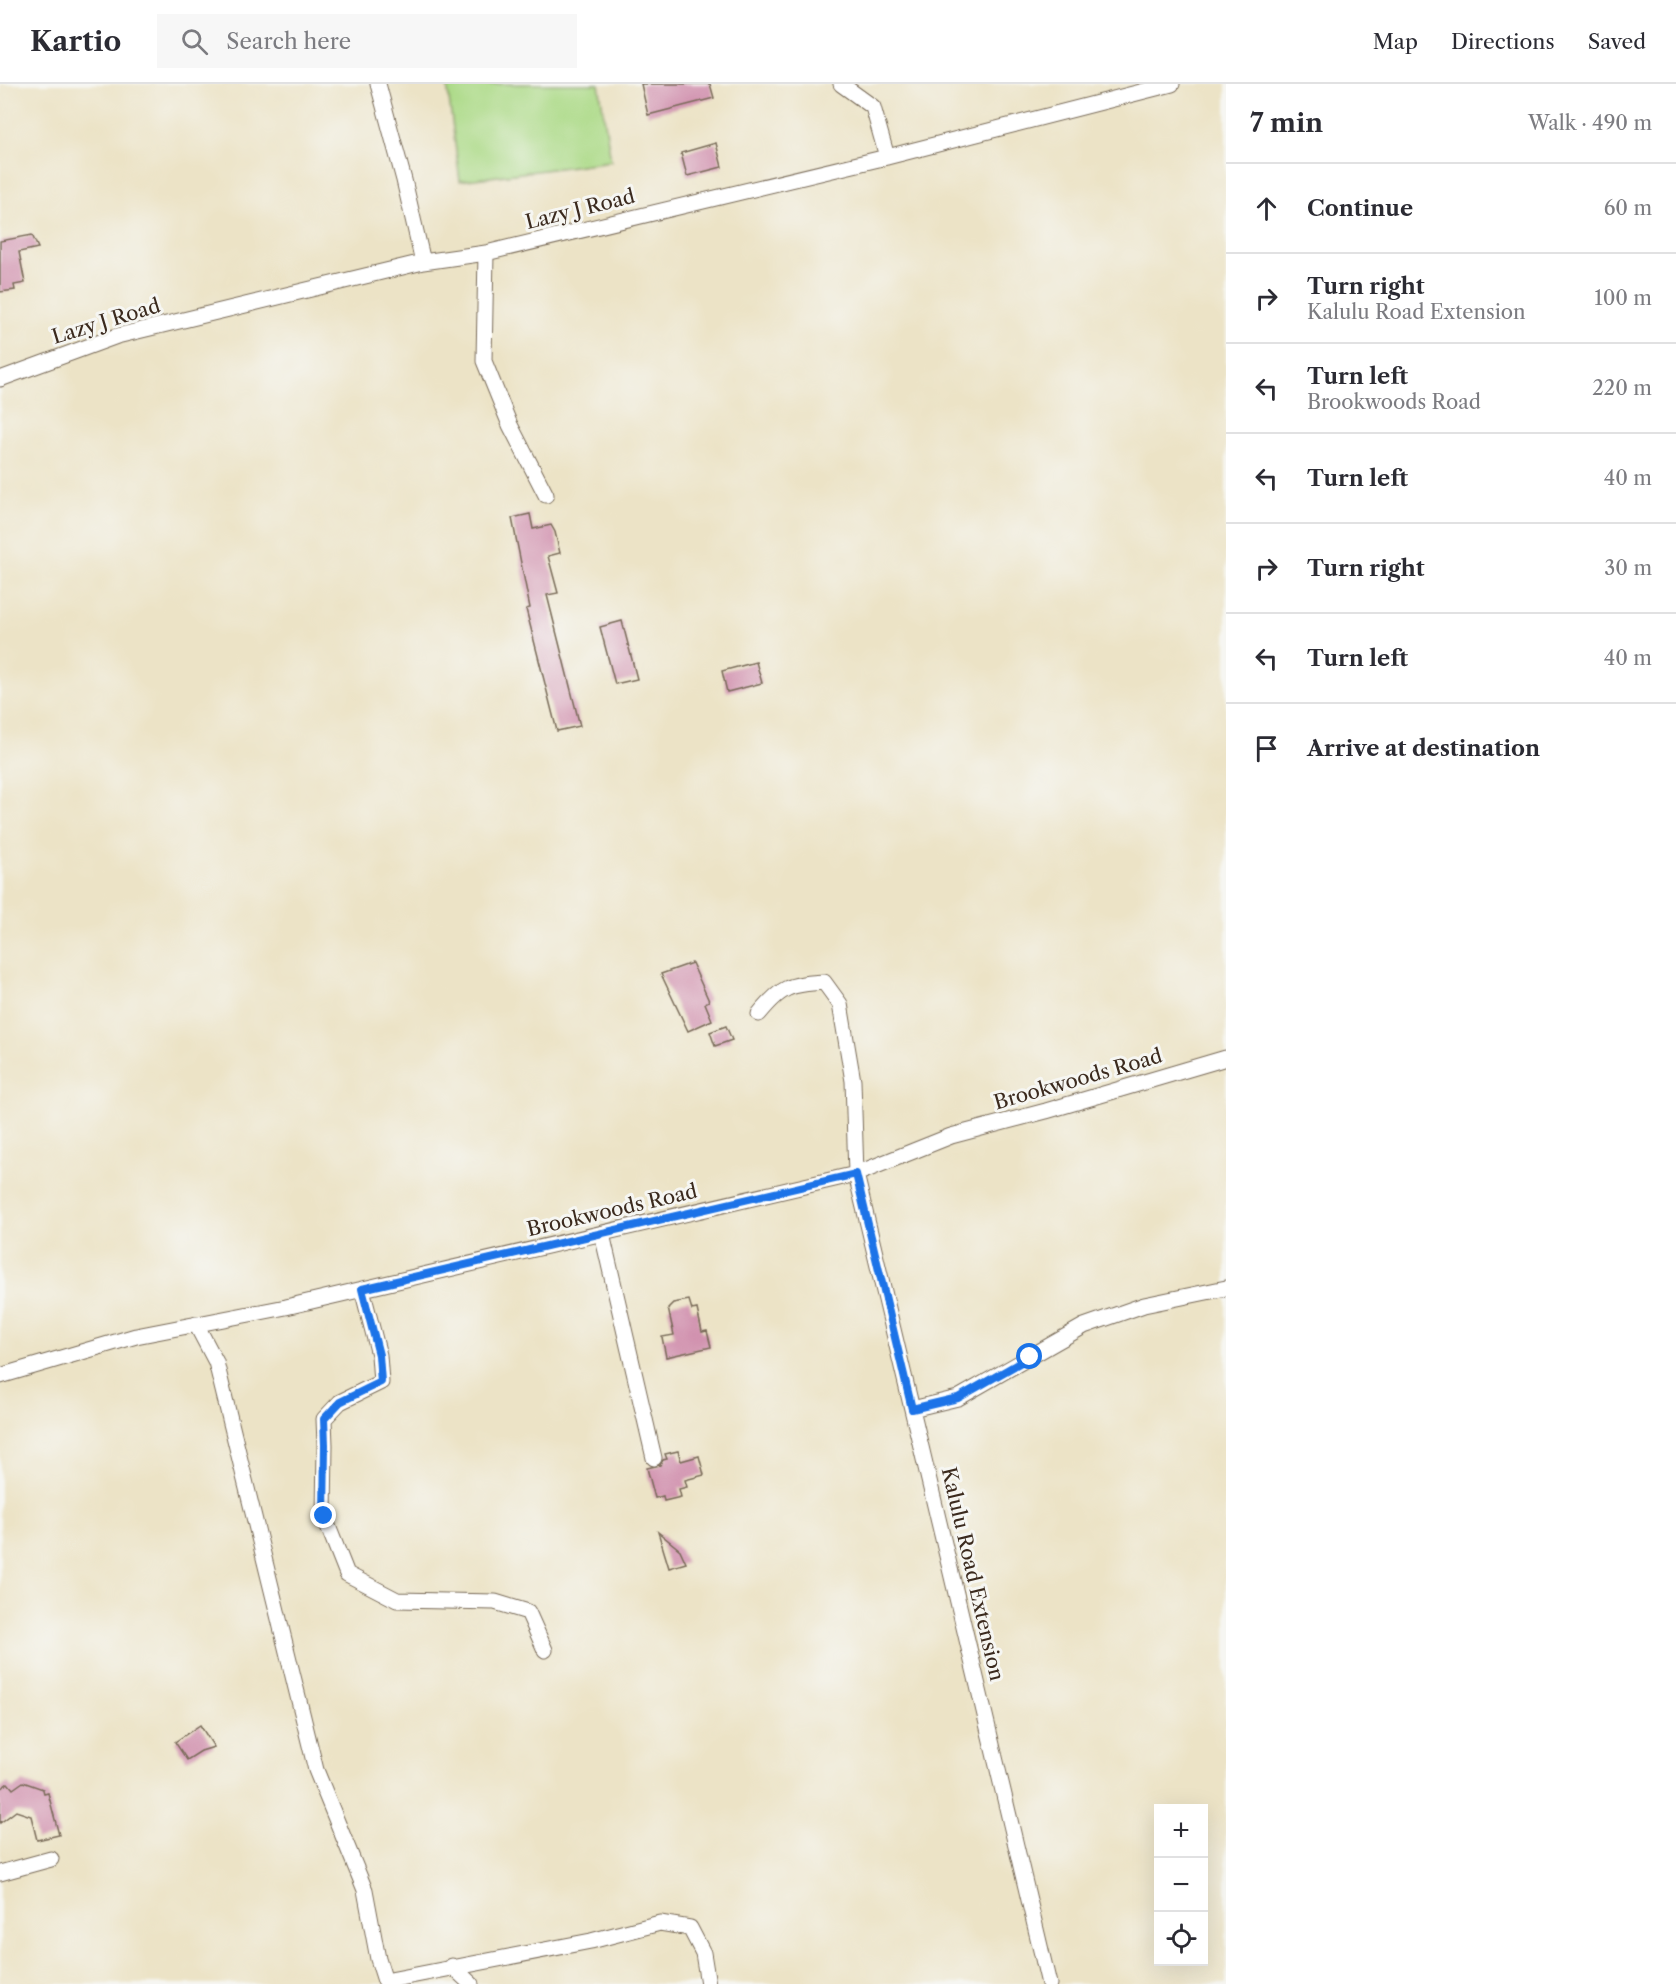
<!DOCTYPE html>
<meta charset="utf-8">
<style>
body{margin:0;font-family:"Libre Caslon Text",serif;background:#f7f7f7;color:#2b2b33}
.controls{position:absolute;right:18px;bottom:18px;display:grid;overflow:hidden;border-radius:0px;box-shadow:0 6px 24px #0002}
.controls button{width:54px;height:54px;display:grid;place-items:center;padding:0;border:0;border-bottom:2px solid #e1e1e2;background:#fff;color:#2b2b33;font:30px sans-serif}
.stop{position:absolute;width:18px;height:18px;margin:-14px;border:4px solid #1a73e8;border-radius:50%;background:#fff}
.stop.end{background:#1a73e8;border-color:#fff;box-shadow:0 2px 6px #0008}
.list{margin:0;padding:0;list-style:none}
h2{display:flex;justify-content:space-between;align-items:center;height:78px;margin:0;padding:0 24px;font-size:26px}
h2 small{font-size:20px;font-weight:400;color:#7c7c81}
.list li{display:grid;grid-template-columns:39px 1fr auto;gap:18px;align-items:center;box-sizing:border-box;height:90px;padding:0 24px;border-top:2px solid #e1e1e2}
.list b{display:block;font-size:22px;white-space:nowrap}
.list p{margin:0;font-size:20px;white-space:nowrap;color:#7c7c81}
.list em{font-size:20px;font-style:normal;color:#7c7c81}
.icon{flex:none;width:33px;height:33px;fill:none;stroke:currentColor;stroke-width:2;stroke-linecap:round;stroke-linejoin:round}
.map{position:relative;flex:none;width:1226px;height:1900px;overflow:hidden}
header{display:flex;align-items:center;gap:36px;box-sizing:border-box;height:84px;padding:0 30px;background:#fff;border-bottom:2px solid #e1e1e2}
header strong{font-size:28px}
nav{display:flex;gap:33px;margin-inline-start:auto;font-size:21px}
.search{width:420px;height:54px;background:#f7f7f7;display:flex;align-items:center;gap:15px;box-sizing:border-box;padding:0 21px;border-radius:0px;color:#7c7c81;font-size:22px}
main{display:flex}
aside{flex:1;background:#fff}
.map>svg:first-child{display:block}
</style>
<header>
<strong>Kartio</strong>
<div class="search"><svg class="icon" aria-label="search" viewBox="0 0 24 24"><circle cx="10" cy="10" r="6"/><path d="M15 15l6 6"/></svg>Search here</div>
<nav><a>Map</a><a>Directions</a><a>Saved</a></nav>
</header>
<main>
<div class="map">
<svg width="1226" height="1900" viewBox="0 0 1226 1900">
<rect width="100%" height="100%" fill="#f6f6f2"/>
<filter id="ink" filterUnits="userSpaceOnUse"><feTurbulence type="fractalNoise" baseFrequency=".0167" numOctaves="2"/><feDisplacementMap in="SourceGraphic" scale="12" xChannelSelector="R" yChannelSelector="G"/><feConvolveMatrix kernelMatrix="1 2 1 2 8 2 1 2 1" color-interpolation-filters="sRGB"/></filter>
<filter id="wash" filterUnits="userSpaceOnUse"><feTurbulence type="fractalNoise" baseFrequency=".008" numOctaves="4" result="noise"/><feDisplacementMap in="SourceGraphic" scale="24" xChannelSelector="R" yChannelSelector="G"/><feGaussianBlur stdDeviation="1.35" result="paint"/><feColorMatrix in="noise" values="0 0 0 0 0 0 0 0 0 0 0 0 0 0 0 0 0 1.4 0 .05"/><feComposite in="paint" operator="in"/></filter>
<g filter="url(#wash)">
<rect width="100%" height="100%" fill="#ece3c6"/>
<path fill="#acda87" stroke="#748252" stroke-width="1.5" d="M447,0H599L611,77L460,97Z"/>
<g id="blocks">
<path fill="#d192af" d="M641,0H710L714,14L648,31Z
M716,59L722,83L687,92L681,69Z
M32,151L38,164L19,168L25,199L14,201L15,206L0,208V157Z
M530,430L533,445L551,441L555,448L560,469L548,472L558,509L547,511L580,642L557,647L526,525L530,524L512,434Z
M622,537L637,595L615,600L600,543Z
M756,578L762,599L727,608L722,587Z
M692,879L709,917L705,919L712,936L688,947L661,890Z
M726,942L732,956L715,962L710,948Z
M689,1216L692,1226L697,1225L702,1248L707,1247L711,1263L666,1273L662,1253L674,1251L668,1224L673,1219Z
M678,1367L681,1377L699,1372L704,1391L685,1396L687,1403L679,1405L681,1413L664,1417L663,1412L655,1414L647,1384L660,1381L663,1376L667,1375L665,1370Z
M658,1448L680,1466L686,1479L669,1484Z
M200,1641L214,1663L201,1667L187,1676L175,1658Z
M23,1698L43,1705L44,1710L48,1709L59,1751L37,1756L31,1732L16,1727L0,1739V1705L8,1699L13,1705Z"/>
</g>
</g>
<g filter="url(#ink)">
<use href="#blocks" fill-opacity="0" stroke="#796b59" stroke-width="1.5"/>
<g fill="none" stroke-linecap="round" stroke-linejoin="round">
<g stroke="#796b59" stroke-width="17">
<path id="minor" d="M378,0L404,96L423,178
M841,0L873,23L887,73
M486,169L484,277L510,341L546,411
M0,295L117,252L423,178L486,169L887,73L1172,0
M759,930C781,903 789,900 824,898L840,920L853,997L856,1090L1049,1900
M602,1150L654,1374
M362,1205L379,1271L381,1298L340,1318L324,1335L325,1361L324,1432L347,1490L397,1516L495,1518L528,1528L545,1566
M196,1240L216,1278L316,1686L365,1806L378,1875L385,1897L591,1857L660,1839L690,1844L703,1869L708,1900
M0,1292L136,1252L286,1223L856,1090L951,1052L1046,1027L1226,974
M912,1325L958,1314L1084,1242L1144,1221L1226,1204
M0,1789L51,1775
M452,1882L471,1900"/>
</g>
<use href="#minor" stroke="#fff" stroke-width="15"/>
</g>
</g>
<g fill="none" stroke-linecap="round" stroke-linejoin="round" filter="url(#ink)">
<path stroke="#1a73e8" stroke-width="8" d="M324,1432L325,1361L324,1335L340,1318L381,1298L379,1271L362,1205L856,1090L912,1325L958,1314L1030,1273"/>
</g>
<g text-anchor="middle" stroke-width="6" stroke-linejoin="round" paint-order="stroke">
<g font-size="20" fill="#3b2a1e" stroke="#f6f6f2">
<text transform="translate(580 125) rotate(-14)" y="7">Lazy J Road</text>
<text transform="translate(106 237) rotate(-17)" y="7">Lazy J Road</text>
<text transform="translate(1078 995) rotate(-16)" y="7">Brookwoods Road</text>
<text transform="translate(612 1126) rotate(-13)" y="7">Brookwoods Road</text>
<text transform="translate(973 1490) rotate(77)" y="7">Kalulu Road Extension</text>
</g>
</g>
</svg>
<div class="controls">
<button>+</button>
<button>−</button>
<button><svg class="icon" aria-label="locate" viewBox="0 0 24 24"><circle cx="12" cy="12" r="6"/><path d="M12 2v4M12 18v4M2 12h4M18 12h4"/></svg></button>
</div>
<div class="stop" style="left:1030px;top:1273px"></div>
<div class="stop end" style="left:324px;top:1432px"></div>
</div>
<aside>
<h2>7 min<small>Walk · 490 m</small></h2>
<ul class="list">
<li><svg class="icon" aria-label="ahead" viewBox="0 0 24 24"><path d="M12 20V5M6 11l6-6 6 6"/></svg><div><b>Continue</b></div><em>60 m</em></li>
<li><svg class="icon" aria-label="right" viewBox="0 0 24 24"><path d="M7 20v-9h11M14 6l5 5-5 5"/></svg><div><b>Turn right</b><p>Kalulu Road Extension</p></div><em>100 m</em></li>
<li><svg class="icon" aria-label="left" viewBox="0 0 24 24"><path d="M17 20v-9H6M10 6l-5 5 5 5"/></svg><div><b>Turn left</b><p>Brookwoods Road</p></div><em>220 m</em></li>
<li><svg class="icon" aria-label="left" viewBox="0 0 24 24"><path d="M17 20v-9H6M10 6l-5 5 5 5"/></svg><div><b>Turn left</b></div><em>40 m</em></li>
<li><svg class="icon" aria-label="right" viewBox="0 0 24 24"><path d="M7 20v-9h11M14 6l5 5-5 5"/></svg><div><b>Turn right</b></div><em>30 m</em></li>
<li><svg class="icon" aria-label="left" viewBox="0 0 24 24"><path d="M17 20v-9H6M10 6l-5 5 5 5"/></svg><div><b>Turn left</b></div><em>40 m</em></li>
<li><svg class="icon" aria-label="arrive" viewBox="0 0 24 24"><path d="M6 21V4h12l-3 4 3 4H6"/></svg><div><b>Arrive at destination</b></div></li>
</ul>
</aside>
</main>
